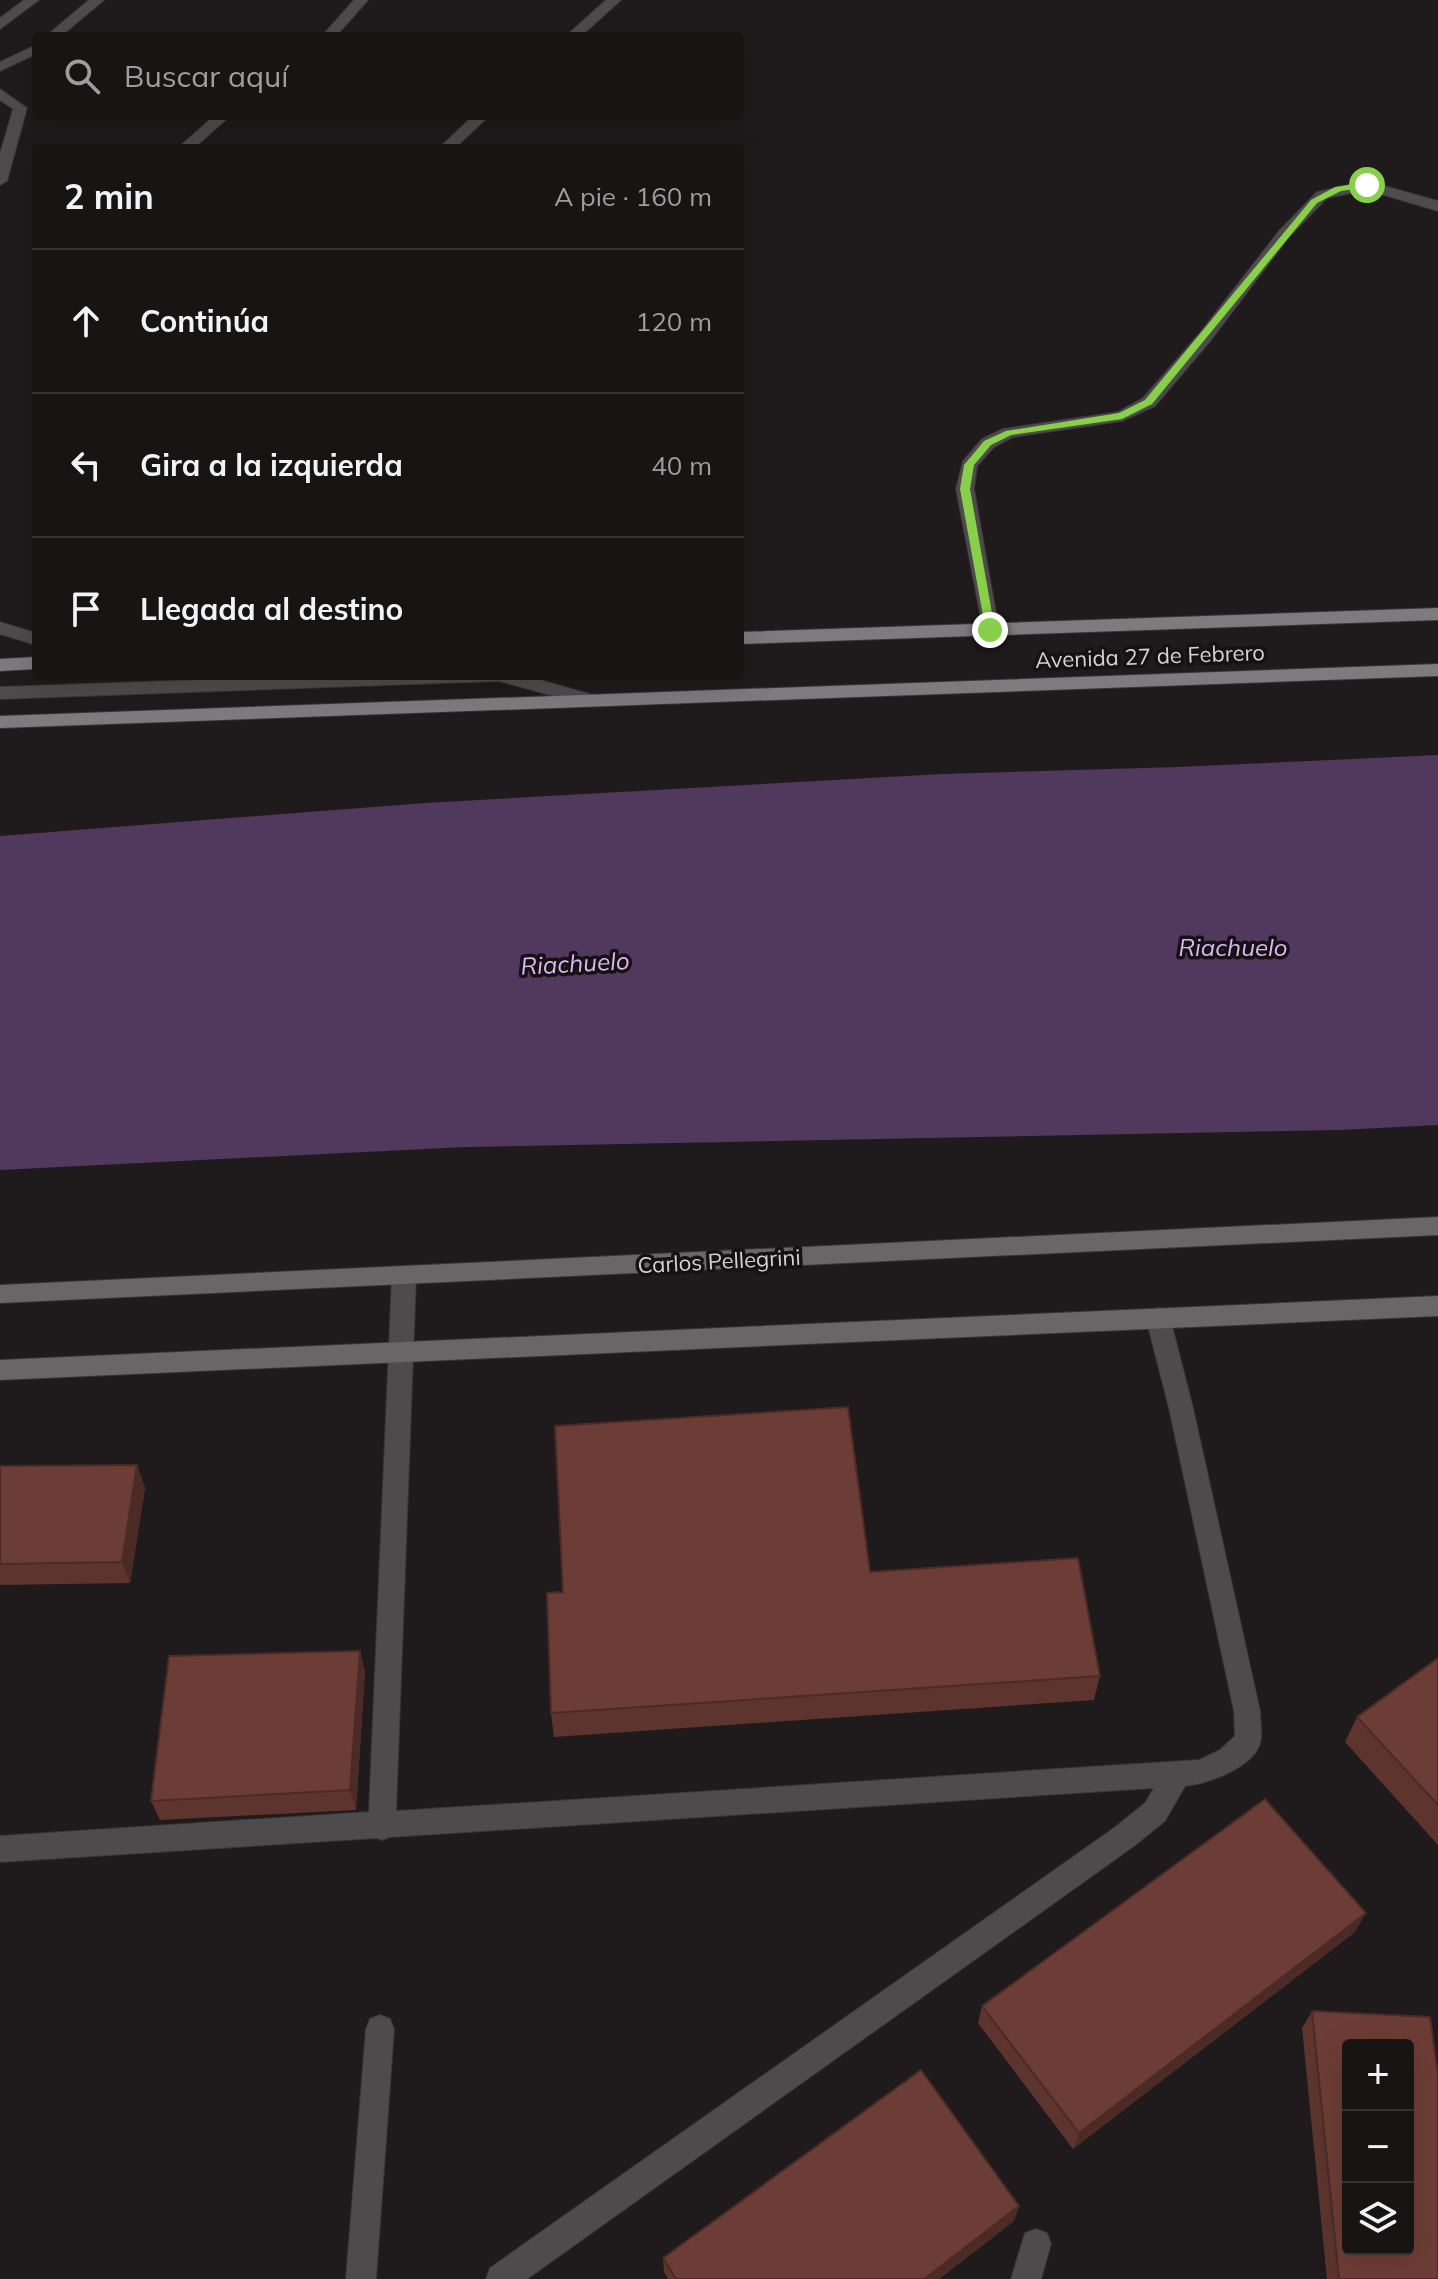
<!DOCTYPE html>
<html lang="es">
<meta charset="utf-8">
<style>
body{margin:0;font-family:Mulish,sans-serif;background:#201d1d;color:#f1f3f6}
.controls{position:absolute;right:24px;bottom:24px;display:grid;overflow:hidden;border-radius:8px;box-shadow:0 8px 32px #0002}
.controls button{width:72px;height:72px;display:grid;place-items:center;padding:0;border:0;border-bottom:2px solid #363334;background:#171414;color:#f1f3f6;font:40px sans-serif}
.stop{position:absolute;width:24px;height:24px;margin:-18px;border:6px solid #88cf4a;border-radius:50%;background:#fff}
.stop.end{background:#88cf4a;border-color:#fff;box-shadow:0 2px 8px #0008}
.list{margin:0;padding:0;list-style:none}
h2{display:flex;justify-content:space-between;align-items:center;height:104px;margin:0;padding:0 32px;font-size:34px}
h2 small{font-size:26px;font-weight:400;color:#9e9ea0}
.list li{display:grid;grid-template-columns:52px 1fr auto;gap:24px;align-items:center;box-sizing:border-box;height:144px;padding:0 32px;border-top:2px solid #363334}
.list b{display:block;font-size:30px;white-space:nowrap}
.list em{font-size:26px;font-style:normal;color:#9e9ea0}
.icon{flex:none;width:44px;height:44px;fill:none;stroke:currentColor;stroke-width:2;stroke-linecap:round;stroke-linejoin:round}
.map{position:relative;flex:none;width:1438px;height:2279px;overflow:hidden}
.search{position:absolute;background:#171414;box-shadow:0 8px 32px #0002;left:32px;top:32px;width:712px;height:88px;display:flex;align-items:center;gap:20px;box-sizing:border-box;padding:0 28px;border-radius:8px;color:#9e9ea0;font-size:30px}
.panel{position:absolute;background:#171414;box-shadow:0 8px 32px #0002;left:32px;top:144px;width:712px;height:536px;border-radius:8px}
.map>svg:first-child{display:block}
</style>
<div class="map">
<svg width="1438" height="2279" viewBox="0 0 1438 2279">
<rect width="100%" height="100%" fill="#1f1a1b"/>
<path fill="#50395d" d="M1438,755V1125L1339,1130L466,1147L0,1170V836L425,803L942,774L1178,767Z"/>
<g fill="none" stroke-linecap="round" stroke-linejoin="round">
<g stroke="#393435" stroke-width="2">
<path id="service" d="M354,0H368L336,36H322Z
M606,0H621L581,36H566Z
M214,116H230L194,148H178Z
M473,116H489L455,148H439Z
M1367,181L1438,201V211L1367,190L1327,198L1289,237L1211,340L1155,406L1122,421L1013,437L994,447L977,466L974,489L999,630L996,634H984L956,489L963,461L982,439L1003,429L1118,412L1143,398L1199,334L1279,231L1317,192Z
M404,1267L412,1269L416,1276L396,1811L1199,1760L1220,1750L1235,1736L1234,1711L1169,1408L1146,1318L1150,1311L1158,1308L1166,1311L1170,1318L1193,1408L1260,1711C1260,1721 1263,1734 1260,1743C1253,1768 1207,1784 1185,1786L1165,1821L1134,1846L527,2279H486L490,2268L1114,1828L1145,1803L1154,1788L390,1837L382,1840L377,1838L0,1862V1836L369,1812L392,1276L396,1269Z
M380,2015L390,2019L394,2029L376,2279H346L366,2029L370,2019Z"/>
</g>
<g stroke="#393435" stroke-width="2">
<path id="minor" d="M24,0H39L0,29V18Z
M89,0H104L61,36H46Z
M36,45V54L0,71V62Z
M0,89L27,108L7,181L0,185V154L13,109L0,100Z
M0,622L36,633V645L0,634Z
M317,676H526L597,696L599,700L590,706L499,681L0,699V687Z
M1036,2229L1047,2233L1051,2244L1041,2279H1011L1025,2233Z"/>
</g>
<g stroke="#393435" stroke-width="2">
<path id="secondary" d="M1438,1217V1235L0,1303V1285Z
M1438,1296V1316L0,1380V1360Z"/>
</g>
<g stroke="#393435" stroke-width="2">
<path id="primary" d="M1438,608V620L740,644V632Z
M36,657V669L0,671V659Z
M1438,664V676L0,728V716Z"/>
</g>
<use href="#service" fill="#4d4b4c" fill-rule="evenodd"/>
<use href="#minor" fill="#4d4b4c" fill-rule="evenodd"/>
<use href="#secondary" fill="#696668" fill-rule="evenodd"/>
<use href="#primary" fill="#7f7a7d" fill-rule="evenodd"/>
</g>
<path fill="#5d342e" d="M137,1465L145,1488L130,1583L0,1585V1466Z
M870,1572L1100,1676L1094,1700L554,1737L551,1713Z
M360,1651L365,1672L356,1810L160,1820L151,1801Z
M1438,1658V1845L1345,1742L1357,1717Z
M1355,1932L1073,2149L978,2023L982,2006Z
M1312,2011L1438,2279H1327L1302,2028Z
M1019,2206L1014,2221L939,2279H668L664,2272L663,2258Z"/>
<path fill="#4c2b26" d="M137,1465L145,1488L130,1583L122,1562Z
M360,1651L365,1672L356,1810L350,1790Z
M1366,1913L1355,1932L1073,2149L1079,2133Z
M1019,2206L1014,2221L939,2279H924Z"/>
<path fill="#6c3d36" stroke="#4c2b26" stroke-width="2" fill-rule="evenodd" d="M848,1407L870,1572L1078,1558L1100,1676L551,1713L547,1593L563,1592L555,1426Z
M137,1465L122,1562L0,1564V1466Z
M360,1651L350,1790L151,1801L169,1656Z
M1438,1658V1805L1357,1717Z
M1265,1799L1366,1913L1079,2133L982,2006Z
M1312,2011L1430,2017L1438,2074V2279H1339ZM1348,2045H1408V2249H1348Z
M921,2070L1019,2206L924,2279H676L663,2258Z"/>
<path fill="#88cf4a" d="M1367,182L1370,187L1341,191L1317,203L1152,404L1122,419L1011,435L991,445L974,465L970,489L995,630L986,632L960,489L964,465L984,441L1006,431L1119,413L1145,400L1311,200L1335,187Z"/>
<g text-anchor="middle" stroke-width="7" stroke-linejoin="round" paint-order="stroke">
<g font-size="22" fill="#d6d2d3" stroke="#161112">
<text transform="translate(1150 656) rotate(-2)" y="8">Avenida 27 de Febrero</text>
<text transform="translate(719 1261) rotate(-3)" y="8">Carlos Pellegrini</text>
</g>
<g font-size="24" font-style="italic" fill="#deb5f5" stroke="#161112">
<text x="1233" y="956">Riachuelo</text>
<text transform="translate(575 964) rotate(-3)" y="8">Riachuelo</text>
</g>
</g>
</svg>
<div class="controls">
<button>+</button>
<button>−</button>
<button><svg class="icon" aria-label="layers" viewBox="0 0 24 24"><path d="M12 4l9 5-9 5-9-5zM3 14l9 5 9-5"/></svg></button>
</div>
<div class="stop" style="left:1367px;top:185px"></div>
<div class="stop end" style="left:990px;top:630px"></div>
<div class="search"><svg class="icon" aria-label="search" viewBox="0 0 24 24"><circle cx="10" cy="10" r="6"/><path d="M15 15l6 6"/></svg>Buscar aquí</div>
<section class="panel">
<h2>2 min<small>A pie · 160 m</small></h2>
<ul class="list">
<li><svg class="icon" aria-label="ahead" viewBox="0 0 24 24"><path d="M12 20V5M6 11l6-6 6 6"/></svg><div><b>Continúa</b></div><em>120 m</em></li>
<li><svg class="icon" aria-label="left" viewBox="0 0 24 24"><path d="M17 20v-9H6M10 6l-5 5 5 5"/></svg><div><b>Gira a la izquierda</b></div><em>40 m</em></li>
<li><svg class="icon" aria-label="arrive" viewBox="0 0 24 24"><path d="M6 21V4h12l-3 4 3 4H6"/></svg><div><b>Llegada al destino</b></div></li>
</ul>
</section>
</div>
